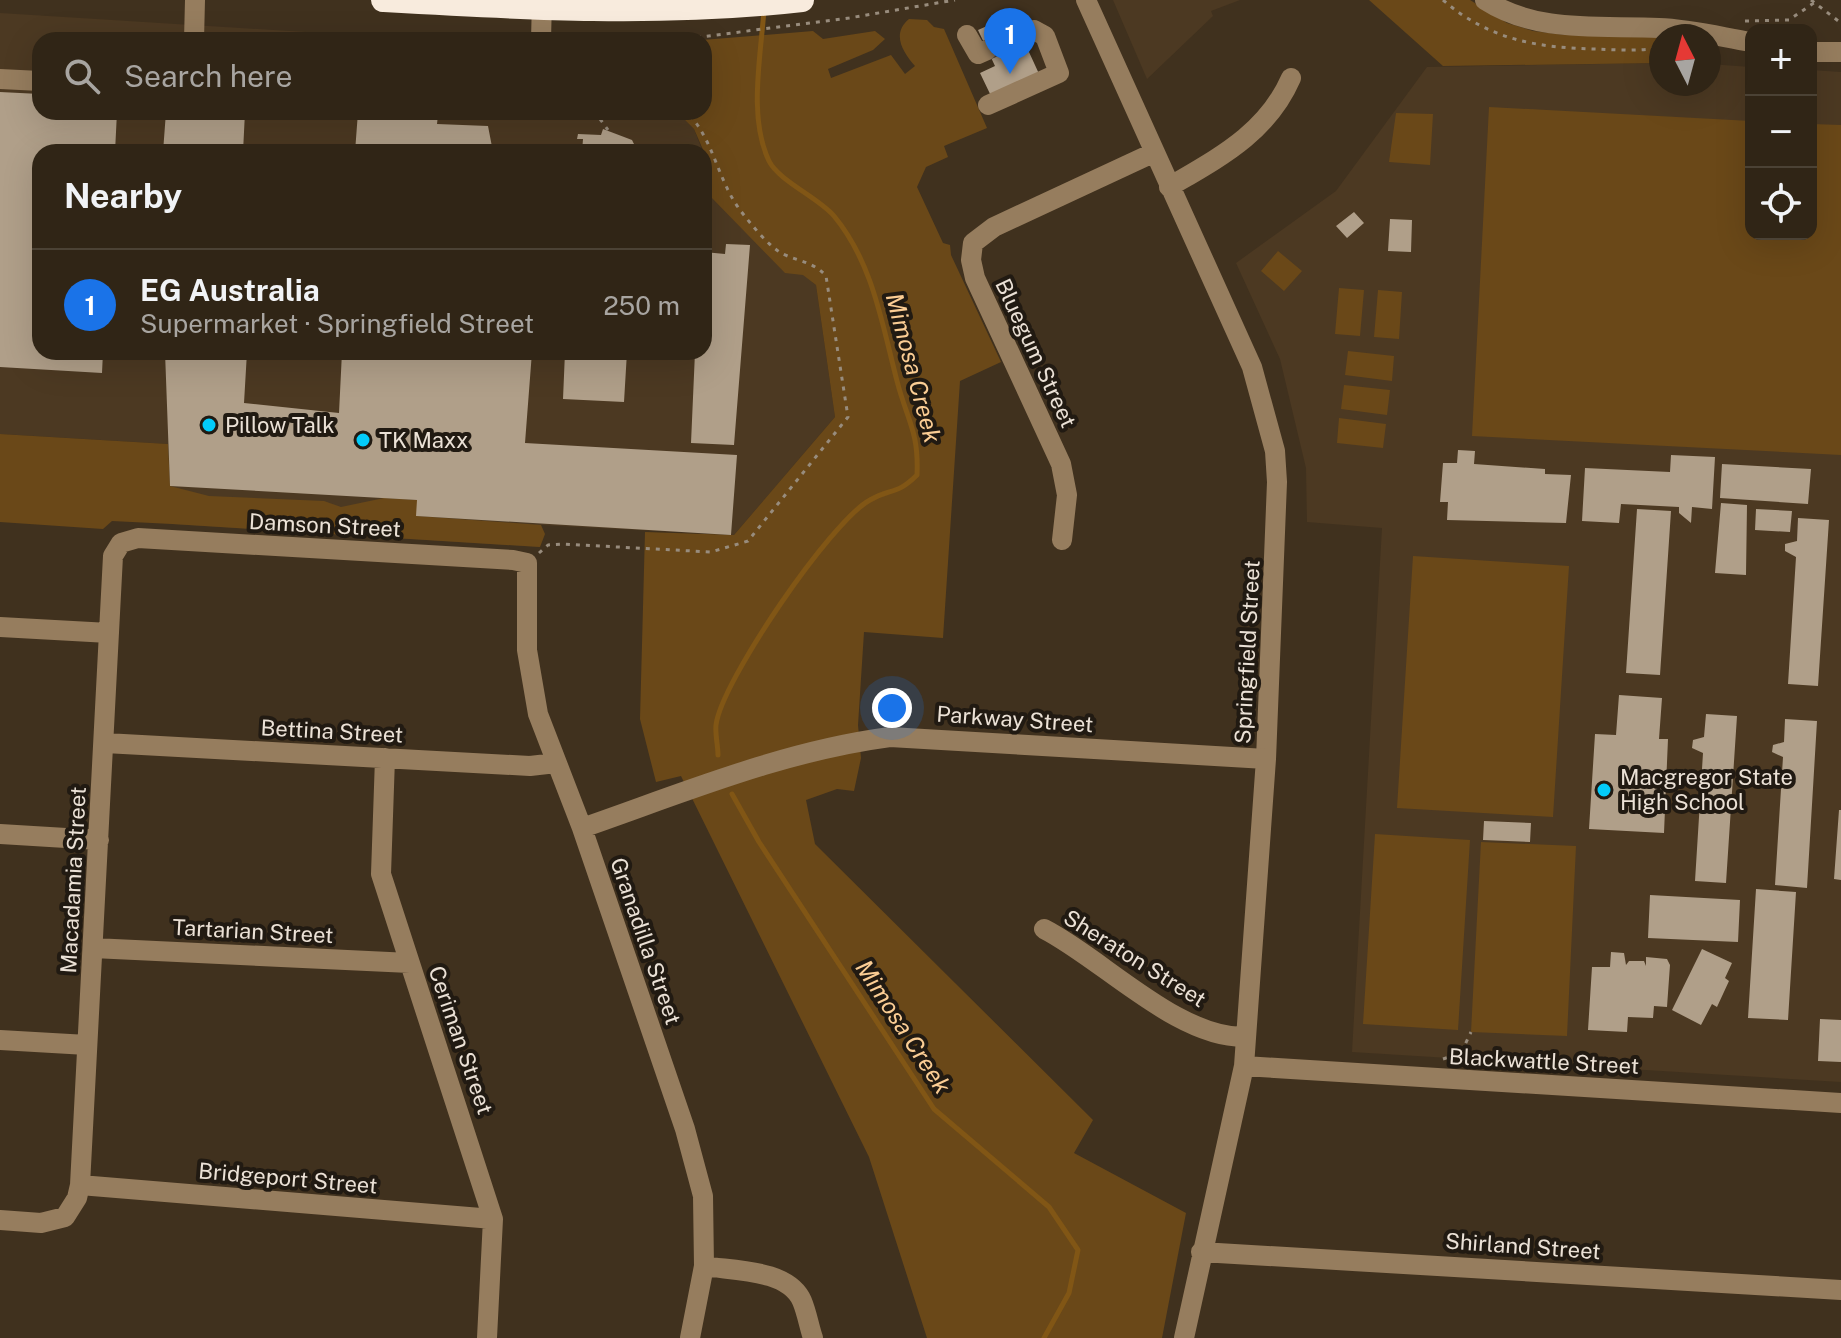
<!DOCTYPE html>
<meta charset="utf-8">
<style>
body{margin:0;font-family:"Public Sans",sans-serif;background:#3c3123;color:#f1f3f6}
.controls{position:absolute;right:24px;top:24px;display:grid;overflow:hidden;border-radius:16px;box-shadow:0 8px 32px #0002}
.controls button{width:72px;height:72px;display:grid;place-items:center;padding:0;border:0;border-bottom:2px solid #4b4235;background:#302516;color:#f1f3f6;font:40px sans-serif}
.compass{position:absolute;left:1649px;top:24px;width:72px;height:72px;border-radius:50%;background:#302516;box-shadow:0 8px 32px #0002;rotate:354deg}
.you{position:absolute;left:892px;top:708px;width:28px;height:28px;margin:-20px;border:6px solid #fff;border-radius:50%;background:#1a73e8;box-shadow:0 0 0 12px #1a73e833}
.badge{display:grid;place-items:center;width:52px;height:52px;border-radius:50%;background:#1a73e8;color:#fff;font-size:26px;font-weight:700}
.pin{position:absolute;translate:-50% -66px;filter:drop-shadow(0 2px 4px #0008)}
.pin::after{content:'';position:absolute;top:42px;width:28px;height:24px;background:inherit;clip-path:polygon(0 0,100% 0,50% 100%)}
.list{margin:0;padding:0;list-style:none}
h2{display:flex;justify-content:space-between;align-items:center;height:104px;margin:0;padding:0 32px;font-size:34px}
h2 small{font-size:26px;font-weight:400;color:#a8a5a1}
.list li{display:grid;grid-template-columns:52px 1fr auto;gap:24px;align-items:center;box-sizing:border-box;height:112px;padding:0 32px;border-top:2px solid #4b4235}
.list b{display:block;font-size:30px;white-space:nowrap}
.list p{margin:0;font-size:26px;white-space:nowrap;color:#a8a5a1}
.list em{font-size:26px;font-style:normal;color:#a8a5a1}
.icon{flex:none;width:44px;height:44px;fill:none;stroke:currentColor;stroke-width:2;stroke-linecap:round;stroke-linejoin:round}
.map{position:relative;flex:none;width:1841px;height:1338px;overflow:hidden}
.search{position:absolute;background:#302516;box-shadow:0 8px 32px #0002;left:32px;top:32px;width:680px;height:88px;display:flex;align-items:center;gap:20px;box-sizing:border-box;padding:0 28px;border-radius:24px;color:#a8a5a1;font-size:30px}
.panel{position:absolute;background:#302516;box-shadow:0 8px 32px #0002;left:32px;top:144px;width:680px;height:216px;border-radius:24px}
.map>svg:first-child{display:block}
</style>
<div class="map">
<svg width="1841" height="1338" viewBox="0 0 1841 1338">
<rect width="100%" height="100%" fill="#40311e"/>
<path fill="#4c3922" d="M1113,0H1240L1211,11L1213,16L1147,79Z
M0,13L433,40H40V112H677L694,129L703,152H40V352H704V154L710,196L816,285L835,417L734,535L541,525L540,547L172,524L168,444L0,434Z
M1661,63V84H1709V64L1751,67V234H1811V70L1841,72V1082L1352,1052L1382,528L1307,522L1306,468L1280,359L1236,263L1336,191L1427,67Z"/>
<path fill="#6a4818" d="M1369,0H1470L1507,23L1533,31L1565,35L1661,36V63L1443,66Z
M909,19L927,20L934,27L944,29L987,128L944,146L948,157L926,167L917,187L943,243L950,245L951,255L1001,362L960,381L943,638L864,632L858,725L861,758L854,791L837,789L806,800L815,844L1093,1120L1074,1153L1186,1213L1162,1338H927L869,1157L681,776L656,782L640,719L645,532L734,535L835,417L816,285L803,275L785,273L710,196L704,152L694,129L677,112H704V75L711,51L704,50L702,40L813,31L823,39L875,31L885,39L873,50L828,69L831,78L891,55L905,74L915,66C903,52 891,34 909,19Z
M1489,107L1751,121V234H1811V124L1841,125V455L1472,436Z
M1396,113L1433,114L1430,165L1389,162Z
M1278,251L1302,271L1284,291L1261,271Z
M1339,288L1364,290L1360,336L1335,334Z
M1378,290L1402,292L1399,339L1374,337Z
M1348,351L1394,356L1392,381L1345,375Z
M1344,385L1390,390L1387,415L1341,409Z
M1339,418L1386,424L1383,448L1337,443Z
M0,434L168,444L170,486L209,496L324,501L341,507L384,498L417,500V516L541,525L545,534L540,547L172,524L112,521L103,529L0,522Z
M1413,556L1569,566L1553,817L1397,808Z
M1375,834L1470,840L1458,1030L1363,1024Z
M1481,842L1576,846L1567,1036L1471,1032Z"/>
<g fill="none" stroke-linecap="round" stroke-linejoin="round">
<path stroke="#815615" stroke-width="5" d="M718,755C718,746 715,734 716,725C721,682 831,521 870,500C891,488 897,495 917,475C919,431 907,420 897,381C882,324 873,263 834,216C819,198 779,181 769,161C748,117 761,56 764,9
M732,794L759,842L934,1109L1049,1207L1078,1250L1069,1293L1044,1338"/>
</g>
<path fill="#b09f89" d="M1012,15L1040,76L992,98L980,73L995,66L978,30Z
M0,92L40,94V112H117L115,152H40V352H103L102,373L0,367Z
M166,112H245L243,152H163Z
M358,112L438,115L437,124L488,126L493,152H355Z
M603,129L632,140L638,152H582L583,139H577L578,134L601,135Z
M1354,212L1364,223L1347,238L1336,226Z
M1390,219L1412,220L1411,252L1388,251Z
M726,244L750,245L734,445L691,443L695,352H704V252L725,254Z
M165,352H247L244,403L339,413L342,352H532L525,443L737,455L731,535L416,516L417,500L170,486Z
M565,352H627L624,402L563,399Z
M1458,450L1475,451L1474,464L1545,469V474L1571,475L1566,523L1447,520L1448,502H1440L1443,463H1457Z
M1671,455L1715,457L1712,509L1692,507L1691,523L1679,513V507L1621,504L1619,523L1582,521L1585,468L1670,472Z
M1722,464L1811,469L1808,504L1720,498Z
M1721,503L1747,505L1746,575L1715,573Z
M1637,509L1671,511L1660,675L1626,673Z
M1756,509L1792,511L1790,532L1755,530Z
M1798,518L1829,520L1818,686L1788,684L1796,557L1785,551V544L1797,541Z
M1619,695L1662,698L1659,739H1668L1664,833L1589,829L1595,734L1616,735Z
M1706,714L1737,716L1726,883L1695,881L1703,753L1692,748L1693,740L1704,737Z
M1785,719L1817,721L1807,888L1775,885L1783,757L1772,752L1773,745L1784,742Z
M1839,810H1841V880L1834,879Z
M1484,821L1531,823L1530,842L1483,840Z
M1756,889L1796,892L1788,1020L1748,1018Z
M1650,895L1740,900L1738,942L1648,938Z
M1702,949L1732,963L1725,978L1729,981L1717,1007L1712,1004L1701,1025L1672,1010Z
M1611,952L1624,953L1626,965L1629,961H1644L1646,966V957L1667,959L1670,965L1667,1007L1654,1006L1653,1018L1628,1017L1627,1032L1588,1030L1592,967H1610Z
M1820,1019L1841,1020V1062L1818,1061Z"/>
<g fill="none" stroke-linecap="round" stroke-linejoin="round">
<path stroke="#5a4b3a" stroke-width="20" stroke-dasharray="20 10" stroke-linecap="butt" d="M987,50L1021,35"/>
<path stroke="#988c7d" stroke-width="3" stroke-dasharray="4 6" stroke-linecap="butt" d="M1443,0C1489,40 1538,48 1597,49C1617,50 1640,51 1658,48
M1811,0L1841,23
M1745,21L1789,20L1818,0
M677,40L849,18L955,0
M600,119L608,130
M539,553L548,545L562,544L711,552L748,541L848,417L826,276C814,262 800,262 783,254C769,247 750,223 740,210C717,179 714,140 687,112
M1443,1059L1461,1053L1471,1032"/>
<path stroke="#967d5e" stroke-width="20" d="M1086,0L1252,367L1275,451L1277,482L1266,759L1244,1066L1184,1338
M1485,0C1538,34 1600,25 1659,28C1690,29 1721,37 1751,42
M967,35L978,54L987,50
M194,40L195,0
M541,40L542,0
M1811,52H1841
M0,79L40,81
M988,105L1059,73L1045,36L1034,30L1021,35
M1169,187C1220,157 1267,133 1291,78
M1062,540L1067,495L1061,464L975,278L971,260L973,243L994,227L1153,153
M0,627L109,633
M105,743L530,766L556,763
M385,758L381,874L493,1219L487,1338
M582,828C683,793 783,751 890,737L1266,759
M0,834L99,840
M1044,929C1103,959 1178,1039 1246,1037
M93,948L410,963
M0,1040L87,1045
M1244,1066L1841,1103
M80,1185L493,1219
M0,1220L41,1223L65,1217L77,1198L80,1185L113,556L121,543L138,538L513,560L527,563V650L538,714L582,828L685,1129L703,1196L704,1266L690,1338
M1201,1252L1841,1290
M704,1266C734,1271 788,1269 802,1301C807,1313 809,1326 813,1338"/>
<path stroke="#f8ebdd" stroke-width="24" d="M383,0C523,8 662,16 802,0"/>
</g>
<g fill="#03cbf9" stroke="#211a12" stroke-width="3">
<circle cx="209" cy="425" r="8"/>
<circle cx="363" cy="440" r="8"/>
<circle cx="1604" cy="790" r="8"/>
</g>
<g text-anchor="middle" stroke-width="8" stroke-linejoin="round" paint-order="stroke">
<g font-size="22" fill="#ebe1d6" stroke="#211a12">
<text transform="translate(1036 353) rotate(65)" y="8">Bluegum Street</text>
<text transform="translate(325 525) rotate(3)" y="8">Damson Street</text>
<text transform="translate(1247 652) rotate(-87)" y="8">Springfield Street</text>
<text transform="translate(1015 719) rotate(4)" y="8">Parkway Street</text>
<text transform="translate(332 731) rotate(3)" y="8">Bettina Street</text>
<text transform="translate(73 880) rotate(-87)" y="8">Macadamia Street</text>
<text transform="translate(253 931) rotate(3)" y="8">Tartarian Street</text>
<text transform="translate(646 941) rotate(71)" y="8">Granadilla Street</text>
<text transform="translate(1135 958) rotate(32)" y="8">Sheraton Street</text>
<text transform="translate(461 1040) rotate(71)" y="8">Ceriman Street</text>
<text transform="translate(1544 1061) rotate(3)" y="8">Blackwattle Street</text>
<text transform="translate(288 1178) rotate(5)" y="8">Bridgeport Street</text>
<text transform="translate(1523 1246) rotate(4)" y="8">Shirland Street</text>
</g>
<g font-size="22" fill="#ebe1d6" stroke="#211a12" text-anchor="start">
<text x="225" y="433">Pillow Talk</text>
<text x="379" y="448">TK Maxx</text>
<text x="1620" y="785">Macgregor State<tspan x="1620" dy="25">High School</tspan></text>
</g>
<g font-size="24" font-style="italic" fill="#fbcd94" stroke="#211a12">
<text transform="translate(913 368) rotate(75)" y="8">Mimosa Creek</text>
<text transform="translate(903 1027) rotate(57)" y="8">Mimosa Creek</text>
</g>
</g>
</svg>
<div class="controls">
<button>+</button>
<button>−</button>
<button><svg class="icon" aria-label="locate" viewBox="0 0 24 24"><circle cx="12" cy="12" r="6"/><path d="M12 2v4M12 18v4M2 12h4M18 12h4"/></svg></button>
</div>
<svg class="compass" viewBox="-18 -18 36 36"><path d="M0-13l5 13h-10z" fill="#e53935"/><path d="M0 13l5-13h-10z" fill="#a8a5a1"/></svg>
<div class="you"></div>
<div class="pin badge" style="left:1010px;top:74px">1</div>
<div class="search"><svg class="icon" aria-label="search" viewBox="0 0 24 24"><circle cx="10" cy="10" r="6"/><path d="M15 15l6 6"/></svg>Search here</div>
<section class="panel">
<h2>Nearby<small></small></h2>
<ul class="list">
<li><span class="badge">1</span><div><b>EG Australia</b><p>Supermarket · Springfield Street</p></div><em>250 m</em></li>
</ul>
</section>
</div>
